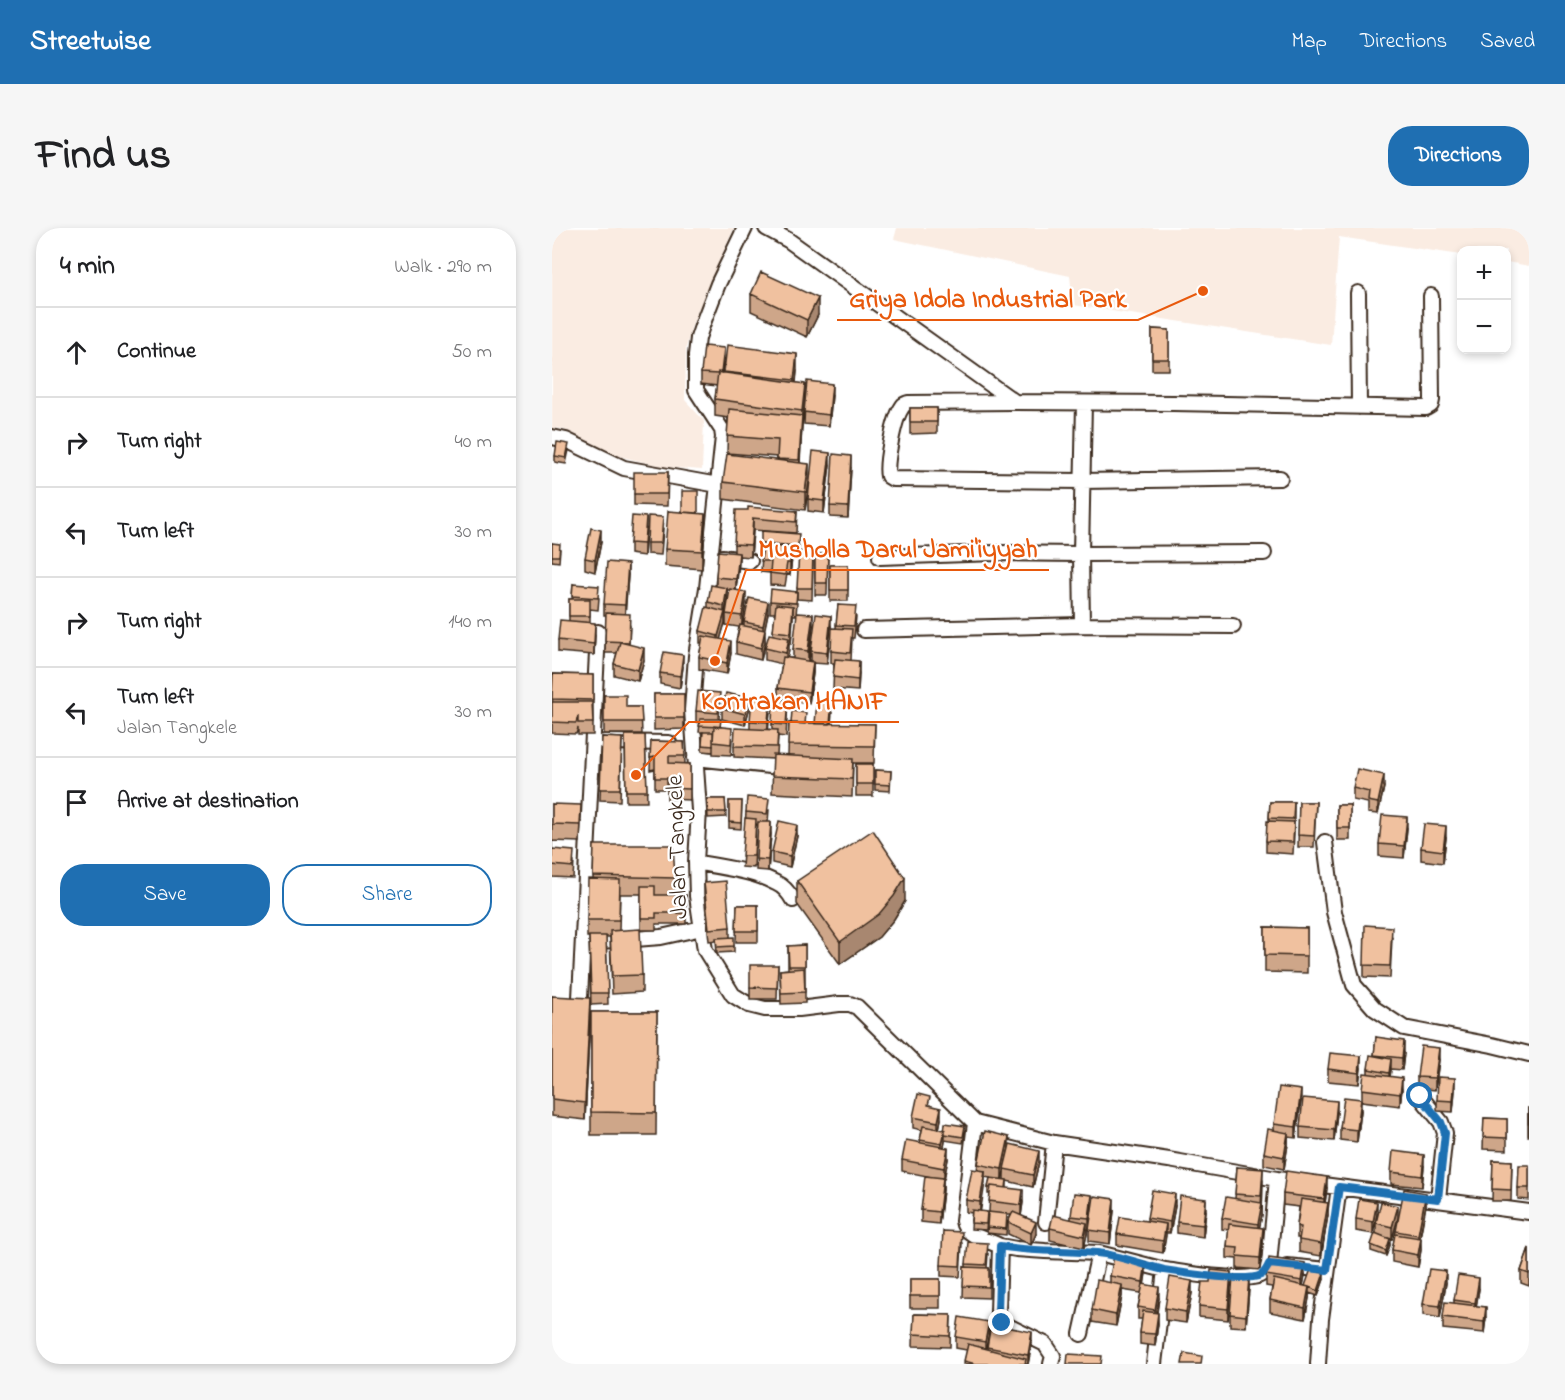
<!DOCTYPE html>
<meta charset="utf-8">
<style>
body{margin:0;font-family:"Indie Flower",sans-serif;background:#f6f6f6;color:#202124}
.controls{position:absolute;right:18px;top:18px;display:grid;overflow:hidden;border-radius:12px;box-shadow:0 3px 9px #0003}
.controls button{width:54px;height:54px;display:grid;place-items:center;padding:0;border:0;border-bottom:2px solid #e0e0e0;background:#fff;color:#202124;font:30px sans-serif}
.stop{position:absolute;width:18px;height:18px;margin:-14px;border:4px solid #1f6fb2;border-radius:50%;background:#fff}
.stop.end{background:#1f6fb2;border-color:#fff;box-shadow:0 2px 6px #0008}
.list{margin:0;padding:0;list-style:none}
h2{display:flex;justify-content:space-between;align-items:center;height:78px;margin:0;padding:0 24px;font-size:26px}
h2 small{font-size:20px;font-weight:400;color:#757577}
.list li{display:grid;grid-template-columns:39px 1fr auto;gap:18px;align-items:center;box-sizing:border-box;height:90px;padding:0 24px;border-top:2px solid #e0e0e0}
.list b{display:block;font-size:22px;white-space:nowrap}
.list p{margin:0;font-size:20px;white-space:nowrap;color:#757577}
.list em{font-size:20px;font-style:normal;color:#757577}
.actions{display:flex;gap:12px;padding:18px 24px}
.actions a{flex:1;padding:14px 0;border:2px solid #1f6fb2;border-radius:24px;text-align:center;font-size:21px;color:#1f6fb2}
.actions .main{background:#1f6fb2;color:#fff}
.icon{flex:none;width:33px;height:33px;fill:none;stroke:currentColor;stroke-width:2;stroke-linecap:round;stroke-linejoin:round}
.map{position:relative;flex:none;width:977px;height:1136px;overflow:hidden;border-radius:24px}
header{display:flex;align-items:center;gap:36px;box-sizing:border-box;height:84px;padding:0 30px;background:#1f6fb2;color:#fff}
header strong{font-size:28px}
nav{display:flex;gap:33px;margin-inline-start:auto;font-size:21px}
.intro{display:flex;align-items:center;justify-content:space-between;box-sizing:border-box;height:144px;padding:0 36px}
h1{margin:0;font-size:42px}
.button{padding:15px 27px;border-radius:24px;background:#1f6fb2;color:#fff;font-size:21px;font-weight:700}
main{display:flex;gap:36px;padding:0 36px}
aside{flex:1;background:#fff;border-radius:24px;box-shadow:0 3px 9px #0003}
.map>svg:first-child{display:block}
</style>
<header>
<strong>Streetwise</strong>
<nav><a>Map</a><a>Directions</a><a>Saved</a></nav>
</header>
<div class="intro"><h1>Find us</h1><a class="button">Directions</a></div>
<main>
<aside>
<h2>4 min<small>Walk · 290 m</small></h2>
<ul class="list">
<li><svg class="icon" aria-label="ahead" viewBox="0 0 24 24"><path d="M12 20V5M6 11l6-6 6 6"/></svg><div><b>Continue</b></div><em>50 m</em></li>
<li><svg class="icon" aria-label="right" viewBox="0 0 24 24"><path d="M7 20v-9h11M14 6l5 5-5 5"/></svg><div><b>Turn right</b></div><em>40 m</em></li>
<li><svg class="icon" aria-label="left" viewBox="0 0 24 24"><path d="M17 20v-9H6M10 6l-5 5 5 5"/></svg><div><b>Turn left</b></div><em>30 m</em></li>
<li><svg class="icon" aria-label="right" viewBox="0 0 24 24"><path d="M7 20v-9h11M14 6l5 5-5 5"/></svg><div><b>Turn right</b></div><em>140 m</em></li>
<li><svg class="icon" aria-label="left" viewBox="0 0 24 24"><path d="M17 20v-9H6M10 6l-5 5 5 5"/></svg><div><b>Turn left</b><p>Jalan Tangkele</p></div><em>30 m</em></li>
<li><svg class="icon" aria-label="arrive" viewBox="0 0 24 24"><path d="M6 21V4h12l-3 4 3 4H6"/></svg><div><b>Arrive at destination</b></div></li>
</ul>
<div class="actions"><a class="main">Save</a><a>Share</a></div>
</aside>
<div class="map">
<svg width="977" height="1136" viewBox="0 0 977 1136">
<rect width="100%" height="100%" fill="#fff"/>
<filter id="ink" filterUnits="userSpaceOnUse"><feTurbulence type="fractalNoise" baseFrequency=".0167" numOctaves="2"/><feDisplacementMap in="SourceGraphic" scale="12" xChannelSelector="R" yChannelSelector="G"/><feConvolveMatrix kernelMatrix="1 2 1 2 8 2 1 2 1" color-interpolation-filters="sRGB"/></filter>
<g filter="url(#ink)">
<path fill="#faece2" d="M0,0H182L140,97L134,120L133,172L152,193L150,242L112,239L54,225L11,201L0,200Z
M345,0H977V38L955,34L954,22H909V27L787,9L779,117L521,77L518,48L342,11Z"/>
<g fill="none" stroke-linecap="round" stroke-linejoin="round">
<g stroke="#3b2a1e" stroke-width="18">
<path id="street" d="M193,0L166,56L151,95L146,110L144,127V162L170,202L171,209L155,360L144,428L140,482L147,582L144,634L145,668L153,722L181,767L197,777L213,781H247L287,776H298L305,779L423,895L411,993C413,1008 436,1012 448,1018L446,1084L447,1091L450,1095L493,1116L501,1128L499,1136
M214,0L236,12L463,174L621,175L874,180L879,177L880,172L879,68
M806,65L807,179
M463,174L356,175C351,177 352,176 349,181C342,192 333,236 336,248L341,251L530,253L728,250
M0,209L14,212L72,240L166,257
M170,329L198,333
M328,329L444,325L529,326L712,325
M530,397L529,326L532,175
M312,402L530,397L681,398
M52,514L117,515
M143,530L237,540
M773,614L782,684L802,757L823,781L852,800L940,817L977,826
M144,634C170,640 200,642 224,655C231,658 237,665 241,672
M36,713L70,712L109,709L150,700
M0,780L26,781L28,770L46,404
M868,868L889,894L893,905L886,971
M423,895L502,915L617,932L725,951L977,984
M494,994L502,915
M448,1018L464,1021L493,1023L547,1025L613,1042L602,1136
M735,1038L775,1042
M613,1042C635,1045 690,1055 708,1047C713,1045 715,1041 717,1036L725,951
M529,1106L547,1025
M766,1136L769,1091L787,959"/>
</g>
<use href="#street" stroke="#fff" stroke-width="14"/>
</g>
<path fill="#cea689" stroke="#3b2a1e" stroke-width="1.5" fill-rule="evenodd" d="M199,66L266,87L255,109L199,83Z
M600,101L617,102V142H600Z
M172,132L170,145H172V144L245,143L244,155L253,173L280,167L277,198L252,196L253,174L250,197L248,235L257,254L253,282L171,271V254L225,232V229L175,225L176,190L163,188V171L165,158L149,156V145Z
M358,180H385V205L358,206Z
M17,222L14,236L3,234V228Z
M278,236L272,285L256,283V271Z
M299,239L296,290L278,289V278Z
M116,244L115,278L82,277V266Z
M196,282L245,283L244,305L201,302L199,329L187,328L184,362L194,375L190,397H192V394L216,385L212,402L213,414L209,432L184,426V414L187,399L174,397V386L178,362H175V371L173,386V395L168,411L179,425L175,446L147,441V429L150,415H148V403L156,380V374L164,357V349L182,324V316Z
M146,285L153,303L150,341L113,338V321Z
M94,301L92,328L78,326V315Z
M111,301L109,327L95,326V315Z
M49,314L43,344L33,341V330Z
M0,315L8,321L7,334L0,333Z
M209,315L247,318L246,329H240L238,347L235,346L233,358L218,357V345L209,344L210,326H209Z
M263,326H276L275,367H263Z
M261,335L260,372L245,371V360Z
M278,337H296V373H278Z
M76,347L73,386L78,398L77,417L92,432L86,453L62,447V436L65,425H53L54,387H52V376Z
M21,356L47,370L46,382L38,381V395L43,407L42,427L6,424V412L17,393V371H20Z
M218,373L245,375L244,387H241L239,416H237L235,430H241V421L261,398L257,433H259V423L279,399L275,436L261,435V445L257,476L236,473L234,509L226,508L225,528H236L237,495L263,496L280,485L279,496H323L322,535H301L300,569L220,565L221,531L182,529V518L198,501V493L218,482L216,501L220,502V496L226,471V460L230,436L213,432V420L221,407L223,385H218Z
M286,377L304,389L302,410H300L299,432L307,445L306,463L281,461L282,435H279V423L284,400Z
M131,439L128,460L108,456V445Z
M1,446L41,447V507H26V500L24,506L0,505Z
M102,466H132V501L102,502Z
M52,467L74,479H89L90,506H52Z
M168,476L167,491L168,499L180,511L179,527L161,526V517V524L150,523L151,504H147L148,495L144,494V483Z
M170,480L197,482L193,497L170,491Z
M73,507H93L95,574H74Z
M50,509L70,510L68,573L48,572Z
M99,513L132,514L133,536H138V572L115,571V561H103V541L98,542Z
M304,536H321V568H304Z
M323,542L339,543L338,563L323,562Z
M832,559L826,586L816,585V575L801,572V560Z
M155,571H173L174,589L156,590Z
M177,573H190L189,601L177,600Z
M718,574H742V606L741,626L714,624V613L717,593Z
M747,574H764L762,619H746Z
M0,576L29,594L28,614L0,613V621L22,634L21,650L0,649Z
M785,577H798V612H785Z
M217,582L216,594L219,606L216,643L204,642L206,597L204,596L202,640L190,639L194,584Z
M855,600L852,630L827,628V616Z
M245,608L238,639L220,635V624Z
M894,610L891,635L869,632V620Z
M42,617L123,650V667H134V696H104V702H89V666H68L67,702L90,747V764L60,766L58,709H54L56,776L39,777L37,709H35V692L41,651Z
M245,653L353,673L342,691L327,709L288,736L245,676Z
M152,655L178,699V709L182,718V724L165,725L164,712L157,713L152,666Z
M185,677H206V714H184Z
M713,699L755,700V745L713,744Z
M840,710L838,750L812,749V737Z
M253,717V775L229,776L228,742L236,741V718Z
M226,737L225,771H198V759Z
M0,768L38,787L33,892L0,888Z
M39,784H105L104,907H39Z
M824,809L852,825L850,842L839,841L838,848L850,861L848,878L810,873V861L816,845V841L822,828Z
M887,832L883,862L865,860V849Z
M809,840L807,856L776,853V841Z
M903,862L901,884L885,883V872Z
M749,873L744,910L736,909V916L732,941L712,937V925L722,902V896Z
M378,877L389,891L387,901L413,904L411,915L393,912L392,919L396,931L392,951H391V962L387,996L369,994V982L380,949L350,943V932L368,915L370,902L361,900V889Z
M976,880H977V908H976Z
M809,883L805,914L788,912V900Z
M785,884L782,913L748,910V899Z
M932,890L955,891V922L931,921Z
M457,920L487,934L481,959L455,953V960L471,974L469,988L484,1006L479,1017L456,1006V994L459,987H455L454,1007L435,1005L437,984L438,966H436V960L438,950L433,949L428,983L435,989L434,1002L419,1001L420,985L414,984V972L426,942V936ZM452,941V952L450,951Z
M941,932L960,933L959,973H940Z
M977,937V972L966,971V960Z
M872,938L870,959L839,956V944Z
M685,939L711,952L710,987L707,1000L711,1011L708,1042L685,1040V1031L675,1030V1019L677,1002L670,1001V990L683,971Z
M775,960L773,975L776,987L769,1028L747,1024V1010H745V998L747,979L731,977V966Z
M874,977L868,1010L869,1022L866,1039L840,1034V1022L844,1003Z
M623,978L618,1005H614L611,1025L565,1017V1006L595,993V990Z
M540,979L537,1002L535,1001V1006L532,1020L498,1012V1000L519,991V988Z
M562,983L558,1016L537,1013V1002Z
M654,983L651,1009L625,1005V994Z
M825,986L821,1006L804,1003V991Z
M846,990L840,1011L836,1010L838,1017L834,1028L819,1023V1017L824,1006V995Z
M410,1016L408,1049L389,1048V1037Z
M977,1020V1058L969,1055V1043Z
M436,1026L435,1040H437V1070L411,1069L412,1039L414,1040V1036Z
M594,1045L592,1056L607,1070L605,1085L606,1096L603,1118L588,1116V1105L590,1091H586V1079L589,1065L570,1062V1068L564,1098L540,1094V1082L558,1055V1048Z
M714,1047H753L751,1057L753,1058L772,1051L766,1068L757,1065V1070L753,1091L718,1084V1072L720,1059L714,1058Z
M358,1051H388V1080H358Z
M894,1055L888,1090L871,1087V1076Z
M679,1056L676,1092L647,1089V1078Z
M697,1060L694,1099L678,1098V1086Z
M927,1061L924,1078L934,1090L932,1105L891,1101V1089L902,1075V1072Z
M640,1065L634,1095L613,1092V1080Z
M362,1086L399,1087L398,1119L361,1118Z
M437,1105L434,1120H435V1119L480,1115L476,1136H412L415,1122L404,1120V1109Z"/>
<path fill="#a8876f" stroke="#3b2a1e" stroke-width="1.5" d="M266,70V87L255,109V92Z
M172,120V132L169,158V147Z
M245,126V143L242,169V152Z
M253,156V173L250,197L247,249L250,183Z
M280,156V167L277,198V187Z
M278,225V236L272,285V273Z
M299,228V239L296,290V279Z
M257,236V254L253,282V264Z
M153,286V303L150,341V323Z
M94,289V301L92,328V316Z
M201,290V302L199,329V317Z
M49,302V314L43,344V332Z
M240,320V331L238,347V335Z
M187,325V336L184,362V351Z
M76,336V347L73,389V377Z
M175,360V371L173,386V395L166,419V408L172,386V378Z
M194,364V375L190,400V388Z
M216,374V385L211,410V398Z
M241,378V390L239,416V405Z
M261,386V398L256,434V423Z
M279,388V399L275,436V425Z
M43,395V407L42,427V416Z
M213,402V414L209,432V420Z
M237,410V422L234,437V425Z
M179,413V425L175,446V435Z
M92,420V432L86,453V442Z
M131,427V439L128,460V448Z
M307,433V445L306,463V452Z
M261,434V445L257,476V464Z
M197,470V482L193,497V486Z
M218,470V482L216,506V494Z
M832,547V559L826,586V575Z
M855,589V600L852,630V618Z
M219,594V606L216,643V632Z
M245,597V608L238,639V628Z
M894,598V610L891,635V623Z
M353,650V673L342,691L327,709L288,736V714Z
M38,770V787L33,892V875Z
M852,813V825L850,842V830Z
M887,820V832L883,862V850Z
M809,828V840L807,856V845Z
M839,831V842L837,857V845Z
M850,850V861L848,878V866Z
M903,850V862L901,884V873Z
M749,862V873L744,910V899Z
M809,871V883L805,914V902Z
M785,873V884L782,913V902Z
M389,880V891L386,906V894Z
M393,902V914L390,928V916Z
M736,905V916L732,941V929Z
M457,909V920L450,953V941Z
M396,920V931L392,951V940Z
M487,923V934L481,959V947Z
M872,927V938L870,959V948Z
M711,941L710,987L706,1007V996L709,978Z
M433,943V955L428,986V974Z
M775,949V960L772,983V971Z
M391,950V962L387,996V984Z
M471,962V974L469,988V977Z
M874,965V977L866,1018V1007Z
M623,966V978L618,1005V994Z
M540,967V979L537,1002V990Z
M562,971V983L558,1016V1005Z
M654,971V983L651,1009V997Z
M825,974V986L821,1006V994Z
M776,975V987L769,1028V1016Z
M846,978V990L840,1011V999Z
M484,994V1006L479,1017V1005Z
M535,995V1006L532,1020V1008Z
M614,996V1008L611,1025V1013Z
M711,1000V1011L708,1042V1030Z
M869,1010V1022L866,1039V1027Z
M838,1011V1017L834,1028V1023Z
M594,1034V1045L591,1066V1054Z
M753,1035V1047L750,1064V1053Z
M894,1043V1055L888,1090V1078Z
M679,1044V1056L676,1092V1081Z
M772,1045V1051L766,1068V1063Z
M697,1049V1060L694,1099V1088Z
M927,1050V1061L923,1086V1075Z
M640,1053V1065L634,1095V1084Z
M570,1057V1068L564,1098V1087Z
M607,1059V1070L603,1094V1082Z
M757,1059V1070L753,1091V1080Z
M934,1079V1090L932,1105V1094Z
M606,1085V1096L603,1118V1106Z
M437,1094V1105L433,1125V1114Z
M480,1104V1115L476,1136V1127Z"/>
<path fill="#f0c19f" stroke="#3b2a1e" stroke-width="1.5" d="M209,44L266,70L255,92L199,66Z
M600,101L617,102V131H600Z
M175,117L245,126L242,152L172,144Z
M152,118L172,120L169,145L166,144V146L149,145Z
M166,144L253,156L250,183L163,171Z
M255,153L280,156L277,187L252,184Z
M358,180H385V194H358Z
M177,181L250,188L247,232L225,231L226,212L175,208Z
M5,214L17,216L14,230L3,228Z
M261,223L278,225L272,273L256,271Z
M175,226L257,236L253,264L171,254Z
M281,226L299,228L296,279L278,278Z
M82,244H116L115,266H82Z
M130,263H146V285L130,284Z
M196,279L245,283L244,294L201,290L199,317L182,316L184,282H196Z
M116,283L153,286L150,323L113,321Z
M80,288L94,289L92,316L78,315Z
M96,288L111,289L109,315H95Z
M39,300L49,302L43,332L33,330Z
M209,303L247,306L246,318L209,315Z
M0,315L8,316L7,328H0Z
M211,317L240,320L238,335H235L233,347L218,345L219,333H209Z
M166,323L187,325L184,351L164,349Z
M247,323L261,324L260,360H245Z
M263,326H276L275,355H263Z
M55,334L76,336L73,377L52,376Z
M278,337H296V362H278Z
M21,356L47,358L46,370L20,368Z
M159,357L175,360L172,378L156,374Z
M178,361L194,364L190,388L174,386Z
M219,361L245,364L244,375L218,373Z
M197,370L216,374L211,398L192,394Z
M17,371H38V388H17Z
M224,376L241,378L239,405L221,403Z
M286,377L304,378L302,398L284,397Z
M154,379L173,384L166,408L148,403Z
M54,385L78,386L77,414L53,413Z
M245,385L261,386L256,423L241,421Z
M264,386L279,388L275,425L259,423Z
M8,392L43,395L42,416L6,412Z
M188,397L213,402L209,420L184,414Z
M280,400L300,401L298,425L279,423Z
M217,406L237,410L234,425L213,420Z
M151,408L179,413L175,435L147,429Z
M68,414L92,420L86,442L62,436Z
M112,424L131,427L128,448L108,445Z
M231,429L261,434L257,464L226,460Z
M283,431L307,433L306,452L281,449Z
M1,446L41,447V472L0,471Z
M146,463L168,465L166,485L144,483Z
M174,465L197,470L193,486L170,480Z
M102,466H132V490H102Z
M52,467H74V479H89L90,494H52Z
M200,469L218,470L216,494L198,493Z
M221,471L236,472L234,497L220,496Z
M265,472L280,473L278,496H263Z
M0,474H40L41,495H26V488L24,495L0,494Z
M240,483L254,485L253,496L239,495Z
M148,491H169L168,499L147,498Z
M237,495L323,496L322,518L236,517Z
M162,498L180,500L179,516L161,514Z
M183,500L226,502L225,519L182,518Z
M151,504H161V518L150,517Z
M73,507H93L95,563H74Z
M50,509L70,510L68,561H48Z
M99,513L132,514L133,528H117V535L138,536V561L115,560V550H103V529L98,530Z
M221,527L301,531L300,551L220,548Z
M304,536H321V556H304Z
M805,541L832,547L826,575L816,573L817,564L801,560Z
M323,542L339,543L338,557L323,556Z
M195,569L217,571L215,586L194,584Z
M155,571H173L174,584H156Z
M177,573H190L189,595L177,594Z
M718,574H742L741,591L717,590Z
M747,574H764L762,608L746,607Z
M0,576L29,577L28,597L0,596Z
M785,577H798V600H785Z
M830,587L855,589L852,618L827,616Z
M193,590L204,591L202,628H190Z
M227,593L245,597L238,628L220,624Z
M715,593L742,594L741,614L714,613Z
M206,594H219L216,632L204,631Z
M872,596L894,598L891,623L869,620Z
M321,602L353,650L342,668L327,686L288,714L245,653Z
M42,617H121L123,650L41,648Z
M0,621L22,623L21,639L0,637Z
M36,651L68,652L67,692H35Z
M174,653L178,699L157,701L152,655Z
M89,658H103V667H134V685H104V690H89Z
M185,677H206V703H184Z
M813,697L840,699L838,738L812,737Z
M713,699L755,700V728L713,727Z
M88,701L90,747L60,748L58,703Z
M37,708H54L56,765H39Z
M182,709V718L165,719L164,710Z
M253,717V738H237L236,718Z
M198,737H226L225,760L198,759Z
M252,740L253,764L229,765L228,742Z
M0,768L38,770L33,875L0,871Z
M39,784H105L104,885L39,884Z
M824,809L852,813L850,830L822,827Z
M869,818L887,820L883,850L865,849Z
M778,825L809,828L807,845L776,841Z
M818,827L839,831L837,845L816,841Z
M812,845L850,850L848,866L810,861Z
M886,849L903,850L901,873L885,872Z
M727,859L749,862L744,899L722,896Z
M366,866L378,869L376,877L389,880L386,894L361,889Z
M792,869L809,871L805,902L788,900Z
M751,870L785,873L782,902L748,899Z
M976,880H977V896H976Z
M932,890L955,891V910L931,909Z
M393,895L413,898L411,909L393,906V902L392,906Z
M371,898L393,902L390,916L368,912Z
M716,901L736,905L732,929L712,925Z
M433,903L457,909L450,941L426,936Z
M354,912L396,920L392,940L350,932Z
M458,916L487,923L481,947L452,941Z
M841,923L872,927L870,948L839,944Z
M941,932L960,933L959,962L940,961Z
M967,937H977V960H966Z
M685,939L711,941L709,968L683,966Z
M420,941L433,943L428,974L414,972Z
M734,943L775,949L772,971L731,966Z
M373,948L391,950L387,984L369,982Z
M438,950L455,952L454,960L439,958L438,960H436Z
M439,958L471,962L469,977L437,973Z
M852,961L874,965L866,1007L844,1003Z
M600,962L623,966L618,994L595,990Z
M522,965L540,967L537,990L519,988Z
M542,968L562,971L558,1005L537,1002Z
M628,968L654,971L651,997L625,994Z
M674,969L710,975L706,996L670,990Z
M749,971L776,975L769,1016L747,1012L749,999L745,998Z
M807,971L825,974L821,994L804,991Z
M829,974L846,978L840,999L824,995Z
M420,982L435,984L434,996L419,995Z
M436,984L455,986L454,1001L435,999Z
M461,984L484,994L479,1005L456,994Z
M501,987L535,995L532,1008L498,1000Z
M568,989L614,996L611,1013L565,1006Z
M677,996L711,1000L708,1030L685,1028L686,1020L675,1019Z
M391,1003L410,1004L408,1038L389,1037Z
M823,1005L838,1011L834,1023L819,1017Z
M843,1006L869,1010L866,1027L840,1022Z
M416,1014L436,1015L434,1037L414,1036Z
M977,1020V1046L969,1043Z
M562,1028L594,1034L591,1054L558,1048Z
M717,1030L753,1035L750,1053L714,1047Z
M412,1039L437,1040V1059L411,1058Z
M759,1041L772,1045L766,1063L757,1059L753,1058Z
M877,1041L894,1043L888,1078L871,1076Z
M659,1042L679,1044L676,1081L647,1078L650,1054H658Z
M906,1047L927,1050L923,1075L902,1072Z
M681,1048L697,1049L694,1088L678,1086Z
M618,1049L640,1053L634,1084L613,1080Z
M358,1051H388V1068H358Z
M722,1051L757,1059L753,1080L718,1072Z
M545,1052L570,1057L564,1087L540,1082Z
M591,1056L607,1059L603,1082L586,1079Z
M893,1074L934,1079L932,1094L891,1089Z
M591,1083L606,1085L603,1106L588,1105Z
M362,1086L399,1087L398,1108L361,1106Z
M407,1089L437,1094L433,1114L404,1109Z
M439,1096L480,1104L476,1127L435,1119Z
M416,1116L474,1131L473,1136H424L412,1133Z
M632,1125L650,1128L649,1136H630Z
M516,1126L550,1128L549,1136H515Z"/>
</g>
<g fill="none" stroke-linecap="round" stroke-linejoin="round" filter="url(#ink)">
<path stroke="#1f6fb2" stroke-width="8" d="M450,1095L447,1091L446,1084L448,1018C480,1024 512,1022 545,1025C568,1027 590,1037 612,1042C631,1045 693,1055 709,1047C713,1044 715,1041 717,1036L775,1042L787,959L886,971L893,905L889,894L868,868"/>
</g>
<g text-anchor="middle" stroke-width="4.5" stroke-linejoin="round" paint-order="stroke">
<g font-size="24" fill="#3b2a1e" stroke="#fff">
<text transform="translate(124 619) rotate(-92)" y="8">Jalan Tangkele</text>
</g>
</g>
<path fill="none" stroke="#e8590c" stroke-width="2" d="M651 63L586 92H285M163 433L194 342H497M84 547L137 494H347"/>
<g fill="#e8590c" stroke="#fff" stroke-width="2">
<circle cx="651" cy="63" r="6"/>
<circle cx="163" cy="433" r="6"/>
<circle cx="84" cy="547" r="6"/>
</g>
<g font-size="26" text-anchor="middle" font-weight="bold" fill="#e8590c" stroke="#fff" stroke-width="4.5" stroke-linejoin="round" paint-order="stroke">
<text x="436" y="79">Griya Idola Industrial Park</text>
<text x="346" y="329">Musholla Darul Jami'iyyah</text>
<text x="242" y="481">Kontrakan HANIF</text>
</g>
</svg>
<div class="controls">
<button>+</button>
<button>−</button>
</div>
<div class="stop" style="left:868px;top:868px"></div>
<div class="stop end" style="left:450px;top:1095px"></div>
</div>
</main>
